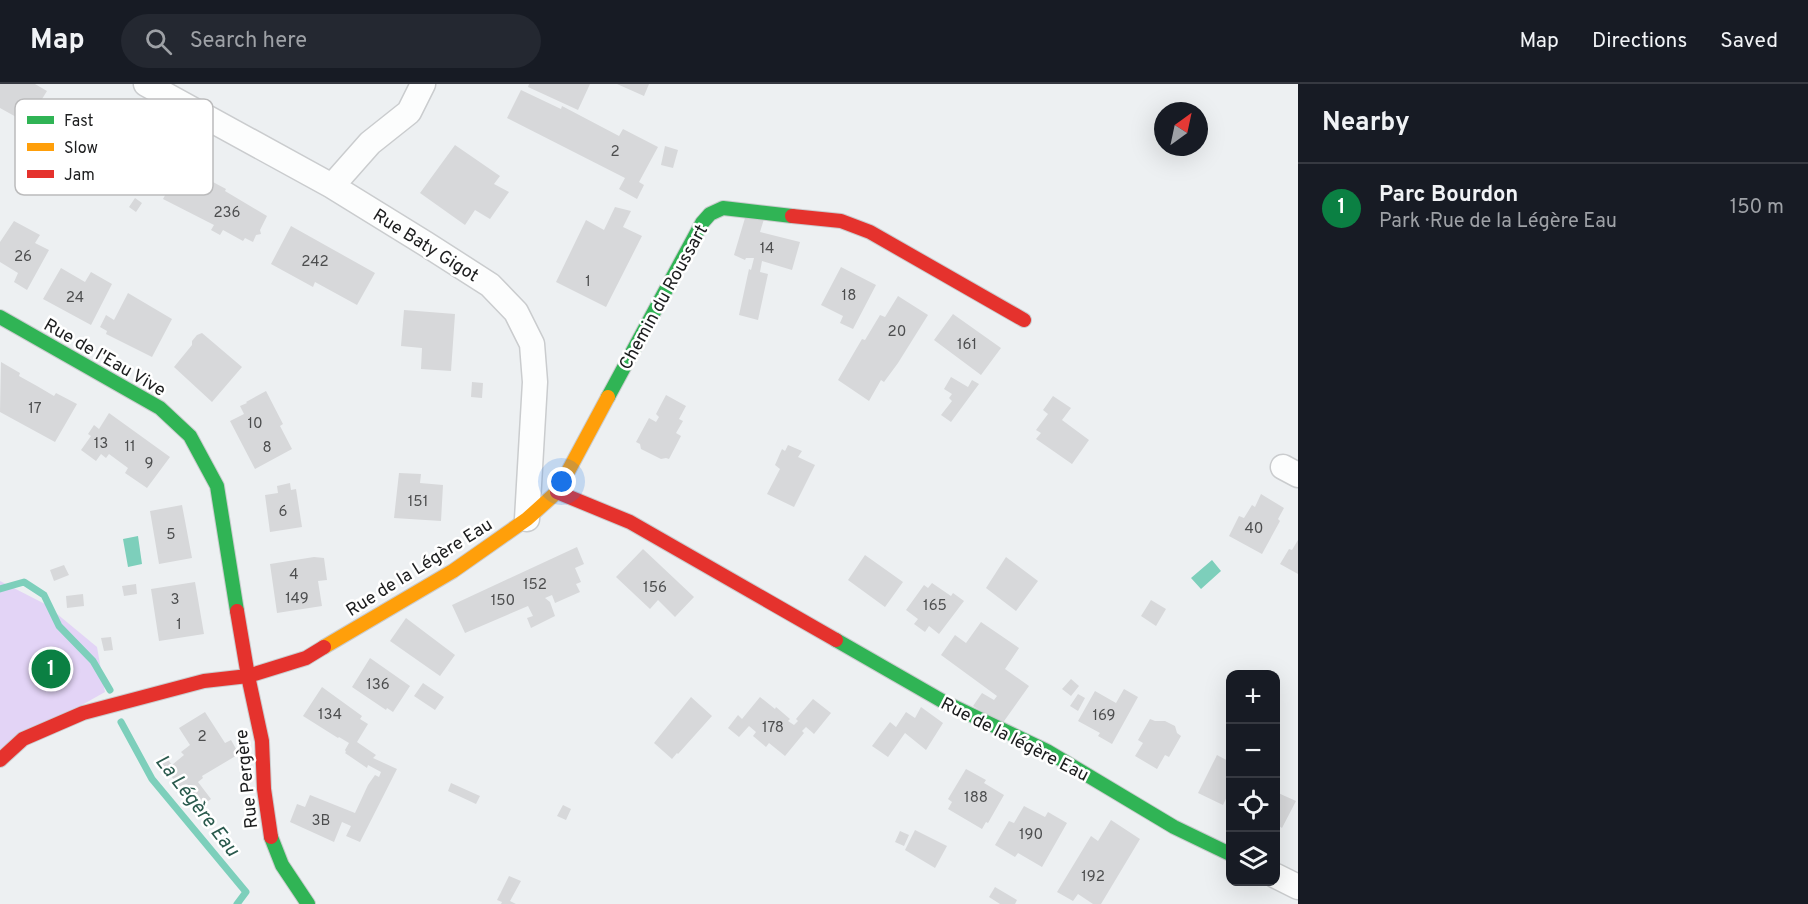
<!DOCTYPE html>
<meta charset="utf-8">
<style>
body{margin:0;font-family:Overpass,sans-serif;background:#242831;color:#f1f3f6}
.controls{position:absolute;right:18px;bottom:18px;display:grid;overflow:hidden;border-radius:12px;box-shadow:0 6px 24px #0002}
.controls button{width:54px;height:54px;display:grid;place-items:center;padding:0;border:0;border-bottom:2px solid #363941;background:#171b24;color:#f1f3f6;font:30px sans-serif}
.compass{position:absolute;left:1154px;top:18px;width:54px;height:54px;border-radius:50%;background:#171b24;box-shadow:0 6px 24px #0002;rotate:33deg}
.you{position:absolute;left:562px;top:398px;width:21px;height:21px;margin:-15px;border:4px solid #fff;border-radius:50%;background:#1a73e8;box-shadow:0 0 0 9px #1a73e833}
.badge{display:grid;place-items:center;width:39px;height:39px;border-radius:50%;background:#0b8043;color:#fff;font-size:20px;font-weight:700}
.pin{position:absolute;translate:-50% -50%;border:3px solid #fff;box-shadow:0 2px 6px #0006}
.list{margin:0;padding:0;list-style:none}
h2{display:flex;justify-content:space-between;align-items:center;height:78px;margin:0;padding:0 24px;font-size:26px}
h2 small{font-size:20px;font-weight:400;color:#9ea1a6}
.list li{display:grid;grid-template-columns:39px 1fr auto;gap:18px;align-items:center;box-sizing:border-box;height:90px;padding:0 24px;border-top:2px solid #363941}
.list b{display:block;font-size:22px;white-space:nowrap}
.list p{margin:0;font-size:20px;white-space:nowrap;color:#9ea1a6}
.list em{font-size:20px;font-style:normal;color:#9ea1a6}
.icon{flex:none;width:33px;height:33px;fill:none;stroke:currentColor;stroke-width:2;stroke-linecap:round;stroke-linejoin:round}
.map{position:relative;flex:none;width:1298px;height:820px;overflow:hidden}
header{display:flex;align-items:center;gap:36px;box-sizing:border-box;height:84px;padding:0 30px;background:#171b24;border-bottom:2px solid #363941}
header strong{font-size:28px}
nav{display:flex;gap:33px;margin-inline-start:auto;font-size:21px}
.search{width:420px;height:54px;background:#242831;display:flex;align-items:center;gap:15px;box-sizing:border-box;padding:0 21px;border-radius:33px;color:#9ea1a6;font-size:22px}
main{display:flex}
aside{flex:1;background:#171b24}
.map>svg:first-child{display:block}
</style>
<header>
<strong>Map</strong>
<div class="search"><svg class="icon" aria-label="search" viewBox="0 0 24 24"><circle cx="10" cy="10" r="6"/><path d="M15 15l6 6"/></svg>Search here</div>
<nav><a>Map</a><a>Directions</a><a>Saved</a></nav>
</header>
<main>
<div class="map">
<svg width="1298" height="820" viewBox="0 0 1298 820">
<rect width="100%" height="100%" fill="#edf0f2"/>
<path fill="#e3d4f6" d="M0,497L45,520L97,563L105,608L0,667Z"/>
<path fill="#7dcfbb" d="M138,452L142,480L128,483L123,455Z
M1212,476L1221,487L1201,505L1191,494Z"/>
<g fill="none" stroke-linecap="round" stroke-linejoin="round">
<path stroke="#7dcfbb" stroke-width="7" d="M0,505L24,498L44,511L59,542L93,577L110,606
M121,638L152,695L246,808L237,820"/>
</g>
<path fill="#d7d8da" d="M0,0H35L47,7L27,39L0,24Z
M529,0H590L578,26L528,3Z
M617,0H649L644,12Z
M521,6L561,25L562,22L619,52L623,45L658,63L639,98L644,101L637,115L619,105L625,94L507,34Z
M455,61L500,92L494,100L509,108L490,135L475,126L465,141L420,109Z
M665,62L678,66L673,84L661,81Z
M183,82L226,105L225,107L267,132L260,146L261,150L256,151L253,158L245,154L243,157L223,146L220,151L211,146L214,141L163,115L176,91H178Z
M135,114L142,119L136,128L129,123Z
M615,123L631,127L623,143L642,152L606,223L556,198L586,136L604,146Z
M745,134L764,135L760,148L800,158L792,186L762,177L760,188L768,190L758,236L739,231L749,185L751,186L754,174H746L745,176L734,171Z
M14,137L40,151L35,159L49,166L27,206L14,198L18,189L0,178V158Z
M291,142L375,189L357,221L315,198L313,203L271,180Z
M841,183L876,201L853,245L840,239L843,232L821,221Z
M61,184L85,198L91,188L112,200L91,241L43,215Z
M128,209L172,235L152,273L106,250L107,247L100,243L106,231L114,236Z
M898,212L928,231L898,279L884,298L881,296L869,317L838,296L862,255L865,256L880,231L885,233Z
M404,226L455,230L451,287L421,285L422,264L401,262Z
M953,230L1001,264L981,291L934,256Z
M202,249L242,283L212,318L174,283L192,261V257L197,251Z
M1,278L20,289L19,292L37,302L54,312L56,309L77,320L55,358L0,328Z
M951,293L968,303L972,296L979,300L951,338L941,331L952,317L949,314L952,310L944,305Z
M472,298L483,299L482,314L471,313Z
M266,307L283,340L280,342L292,365L255,385L230,337L244,330L240,322L247,319L246,318Z
M666,311L686,322L679,335L683,337L676,349L681,352L669,375L666,374L661,375L641,365L640,360L636,358L649,334L656,338L659,333L656,330Z
M1053,312L1071,324L1062,336L1089,356L1072,380L1036,355L1041,349L1036,346L1048,330L1043,326Z
M109,329L170,373L147,404L125,389L128,384L109,370L106,374L101,370L96,377L81,366L91,352L88,350L94,341L99,345Z
M788,361L802,367L798,373L815,381L794,423L767,410L780,385L775,381L782,365L785,367Z
M399,389L421,390L420,399L443,401L441,437L394,434Z
M290,399L291,406L296,405L302,443L270,448L265,411L278,409L277,402Z
M1261,410L1284,424L1278,435L1280,437L1262,470L1229,452L1239,432L1244,434L1252,421L1255,423Z
M182,421L192,474L159,480L150,427Z
M1298,456V490L1280,480L1289,465L1292,466Z
M577,463L584,480L575,484L581,498L576,500L580,508L555,519L552,511L545,514L550,518L555,532L531,544L527,534L533,532L528,522L465,549L452,521Z
M643,465L694,513L675,533L658,516L650,525L616,493Z
M865,471L903,498L885,523L848,496Z
M314,473L324,474L327,496L318,497L322,522L277,529L270,480Z
M1006,473L1038,497L1016,527L986,504Z
M64,481L69,491L54,497L50,486Z
M195,498L204,550L159,557L151,505Z
M932,499L951,512L953,509L964,517L939,550L929,542L925,548L914,540L918,535L906,526L924,501L928,504Z
M136,500L137,510L124,512L122,502Z
M83,510L84,522L67,524L66,512Z
M1151,516L1166,525L1156,542L1141,532Z
M406,534L455,571L440,592L390,557Z
M981,538L1019,564L1005,585L1029,602L1002,640L973,622L982,609L994,616L997,612L941,571L955,551L966,559Z
M111,553L113,566L104,567L101,554Z
M370,574L410,602L393,628L387,624L386,626L352,603Z
M1071,595L1079,602L1071,612L1062,605Z
M423,599L444,613L435,626L414,612Z
M322,603L362,632L360,635L368,640L357,658L376,671L373,674L397,685L360,758L346,752L351,742L342,738L334,758L290,738L297,720L305,723L310,711L355,729L368,701L375,691L379,693L381,688L368,681L367,684L345,669L346,668L345,666L349,659L339,653L338,654L303,632Z
M1124,605L1138,613L1112,660L1098,652L1100,649L1078,637L1095,607L1116,619Z
M1078,610L1085,614L1078,627L1070,622Z
M691,613L712,632L678,670L677,669L672,675L654,659Z
M760,613L775,625L776,623L790,635L788,637L794,641L798,637L796,635L813,615L831,629L814,650L806,643L802,647L804,649L785,672L769,659L766,663L753,652L756,648L749,642L739,653L728,644L738,631L742,635Z
M921,623L943,639L926,666L905,649L888,673L872,662L890,638L896,643L906,628L915,634Z
M205,628L225,659L231,656L239,670L202,692L203,694L198,698L211,715L198,725L158,676L164,670L172,681L184,671L181,668L190,661L179,644Z
M1150,635L1155,637H1165L1175,642L1177,649L1181,652L1169,673L1165,671L1157,685L1135,672L1143,659L1138,656Z
M1217,671L1230,678V706L1223,721L1198,709Z
M966,685L986,696L984,699L1004,711L988,739L986,738L982,745L948,725L952,718L948,715Z
M451,699L480,712L476,720L448,707Z
M1276,708L1296,717L1282,744L1276,740Z
M563,721L571,725L566,736L557,732Z
M1024,722L1045,733L1048,728L1067,739L1042,783L1018,769L1015,773L995,761L1009,737L1014,739Z
M1111,736L1140,755L1101,820H1093L1078,810L1073,817L1057,808L1091,752L1098,757Z
M915,746L947,762L935,784L905,766Z
M900,747L909,751L904,762L895,758Z
M509,792L521,797L510,817L516,820H501L502,818L497,816Z
M995,803L1017,816L1015,820H1000L989,813Z"/>
<g fill="none" stroke-linecap="round" stroke-linejoin="round">
<g stroke="#caccce" stroke-width="27">
<path id="street" d="M146,0L332,102L426,160L490,201L516,228L532,260L535,298L527,435
M332,102L370,59L409,28L423,0
M1283,383L1298,391
M1276,792L1298,803"/>
</g>
<g stroke="#caccce" stroke-width="16">
<path id="fast" d="M0,233L160,324L190,352L217,402L237,527
M608,313L702,139L710,130L723,124L792,132
M836,556L944,618L1047,667L1174,743L1230,770
M271,753L282,781L308,820"/>
</g>
<g stroke="#caccce" stroke-width="16">
<path id="slow" d="M324,563L453,487L527,435L557,408L608,313"/>
</g>
<g stroke="#caccce" stroke-width="16">
<path id="jam" d="M792,132L841,137L870,148L1024,236
M557,408L630,438L836,556
M237,527L248,592L262,657L264,705L271,753
M0,676L23,655L83,629L204,597L248,592L306,574L324,563"/>
</g>
<use href="#street" stroke="#fcfdfd" stroke-width="24"/>
<use href="#fast" stroke="#30b455" stroke-width="14"/>
<use href="#slow" stroke="#ff9f0a" stroke-width="14"/>
<use href="#jam" stroke="#e5322d" stroke-width="14"/>
</g>
<g text-anchor="middle" stroke-width="5" stroke-linejoin="round" paint-order="stroke">
<g font-size="15" fill="#4d4e4f">
<text x="615" y="72">2</text>
<text x="227" y="133">236</text>
<text x="767" y="169">14</text>
<text x="23" y="177">26</text>
<text x="315" y="182">242</text>
<text x="588" y="202">1</text>
<text x="849" y="216">18</text>
<text x="75" y="218">24</text>
<text x="897" y="252">20</text>
<text x="967" y="265">161</text>
<text x="35" y="329">17</text>
<text x="255" y="344">10</text>
<text x="101" y="364">13</text>
<text x="130" y="367">11</text>
<text x="267" y="368">8</text>
<text x="149" y="384">9</text>
<text x="418" y="422">151</text>
<text x="283" y="432">6</text>
<text x="1254" y="449">40</text>
<text x="171" y="455">5</text>
<text x="294" y="495">4</text>
<text x="535" y="505">152</text>
<text x="655" y="508">156</text>
<text x="297" y="519">149</text>
<text x="175" y="520">3</text>
<text x="503" y="521">150</text>
<text x="935" y="526">165</text>
<text x="179" y="545">1</text>
<text x="378" y="605">136</text>
<text x="330" y="635">134</text>
<text x="1104" y="636">169</text>
<text x="773" y="648">178</text>
<text x="202" y="657">2</text>
<text x="976" y="718">188</text>
<text x="321" y="741">3B</text>
<text x="1031" y="755">190</text>
<text x="1093" y="797">192</text>
</g>
<g font-size="18" fill="#1c1d1e" stroke="#fff">
<text transform="translate(426 161) rotate(32)" y="6">Rue Baty Gigot</text>
<text transform="translate(663 213) rotate(-61)" y="6">Chemin du Roussart</text>
<text transform="translate(105 273) rotate(30)" y="6">Rue de l'Eau Vive</text>
<text transform="translate(419 483) rotate(-32)" y="6">Rue de la Légère Eau</text>
<text transform="translate(1015 655) rotate(27)" y="6">Rue de la légère Eau</text>
<text transform="translate(246 695) rotate(-96)" y="6">Rue Pergère</text>
</g>
<g font-size="20" font-style="italic" fill="#29594c" stroke="#fff">
<text transform="translate(198 721) rotate(52)" y="7">La Légère Eau</text>
</g>
</g>
<rect x="15" y="15" width="198" height="96" rx="9" fill="#fff" stroke="#bbbbbc" stroke-width="1.5"/>
<rect x="27" y="32" width="27" height="8" fill="#30b455"/>
<rect x="27" y="59" width="27" height="8" fill="#ff9f0a"/>
<rect x="27" y="86" width="27" height="8" fill="#e5322d"/>
<g font-size="16" fill="#1c1d1e">
<text x="64" y="42">Fast</text>
<text x="64" y="69">Slow</text>
<text x="64" y="96">Jam</text>
</g>
</svg>
<div class="controls">
<button>+</button>
<button>−</button>
<button><svg class="icon" aria-label="locate" viewBox="0 0 24 24"><circle cx="12" cy="12" r="6"/><path d="M12 2v4M12 18v4M2 12h4M18 12h4"/></svg></button>
<button><svg class="icon" aria-label="layers" viewBox="0 0 24 24"><path d="M12 4l9 5-9 5-9-5zM3 14l9 5 9-5"/></svg></button>
</div>
<svg class="compass" viewBox="-18 -18 36 36"><path d="M0-13l5 13h-10z" fill="#e53935"/><path d="M0 13l5-13h-10z" fill="#9ea1a6"/></svg>
<div class="you"></div>
<div class="pin badge" style="left:51px;top:585px">1</div>
</div>
<aside>
<h2>Nearby<small></small></h2>
<ul class="list">
<li><span class="badge">1</span><div><b>Parc Bourdon</b><p>Park · Rue de la Légère Eau</p></div><em>150 m</em></li>
</ul>
</aside>
</main>
